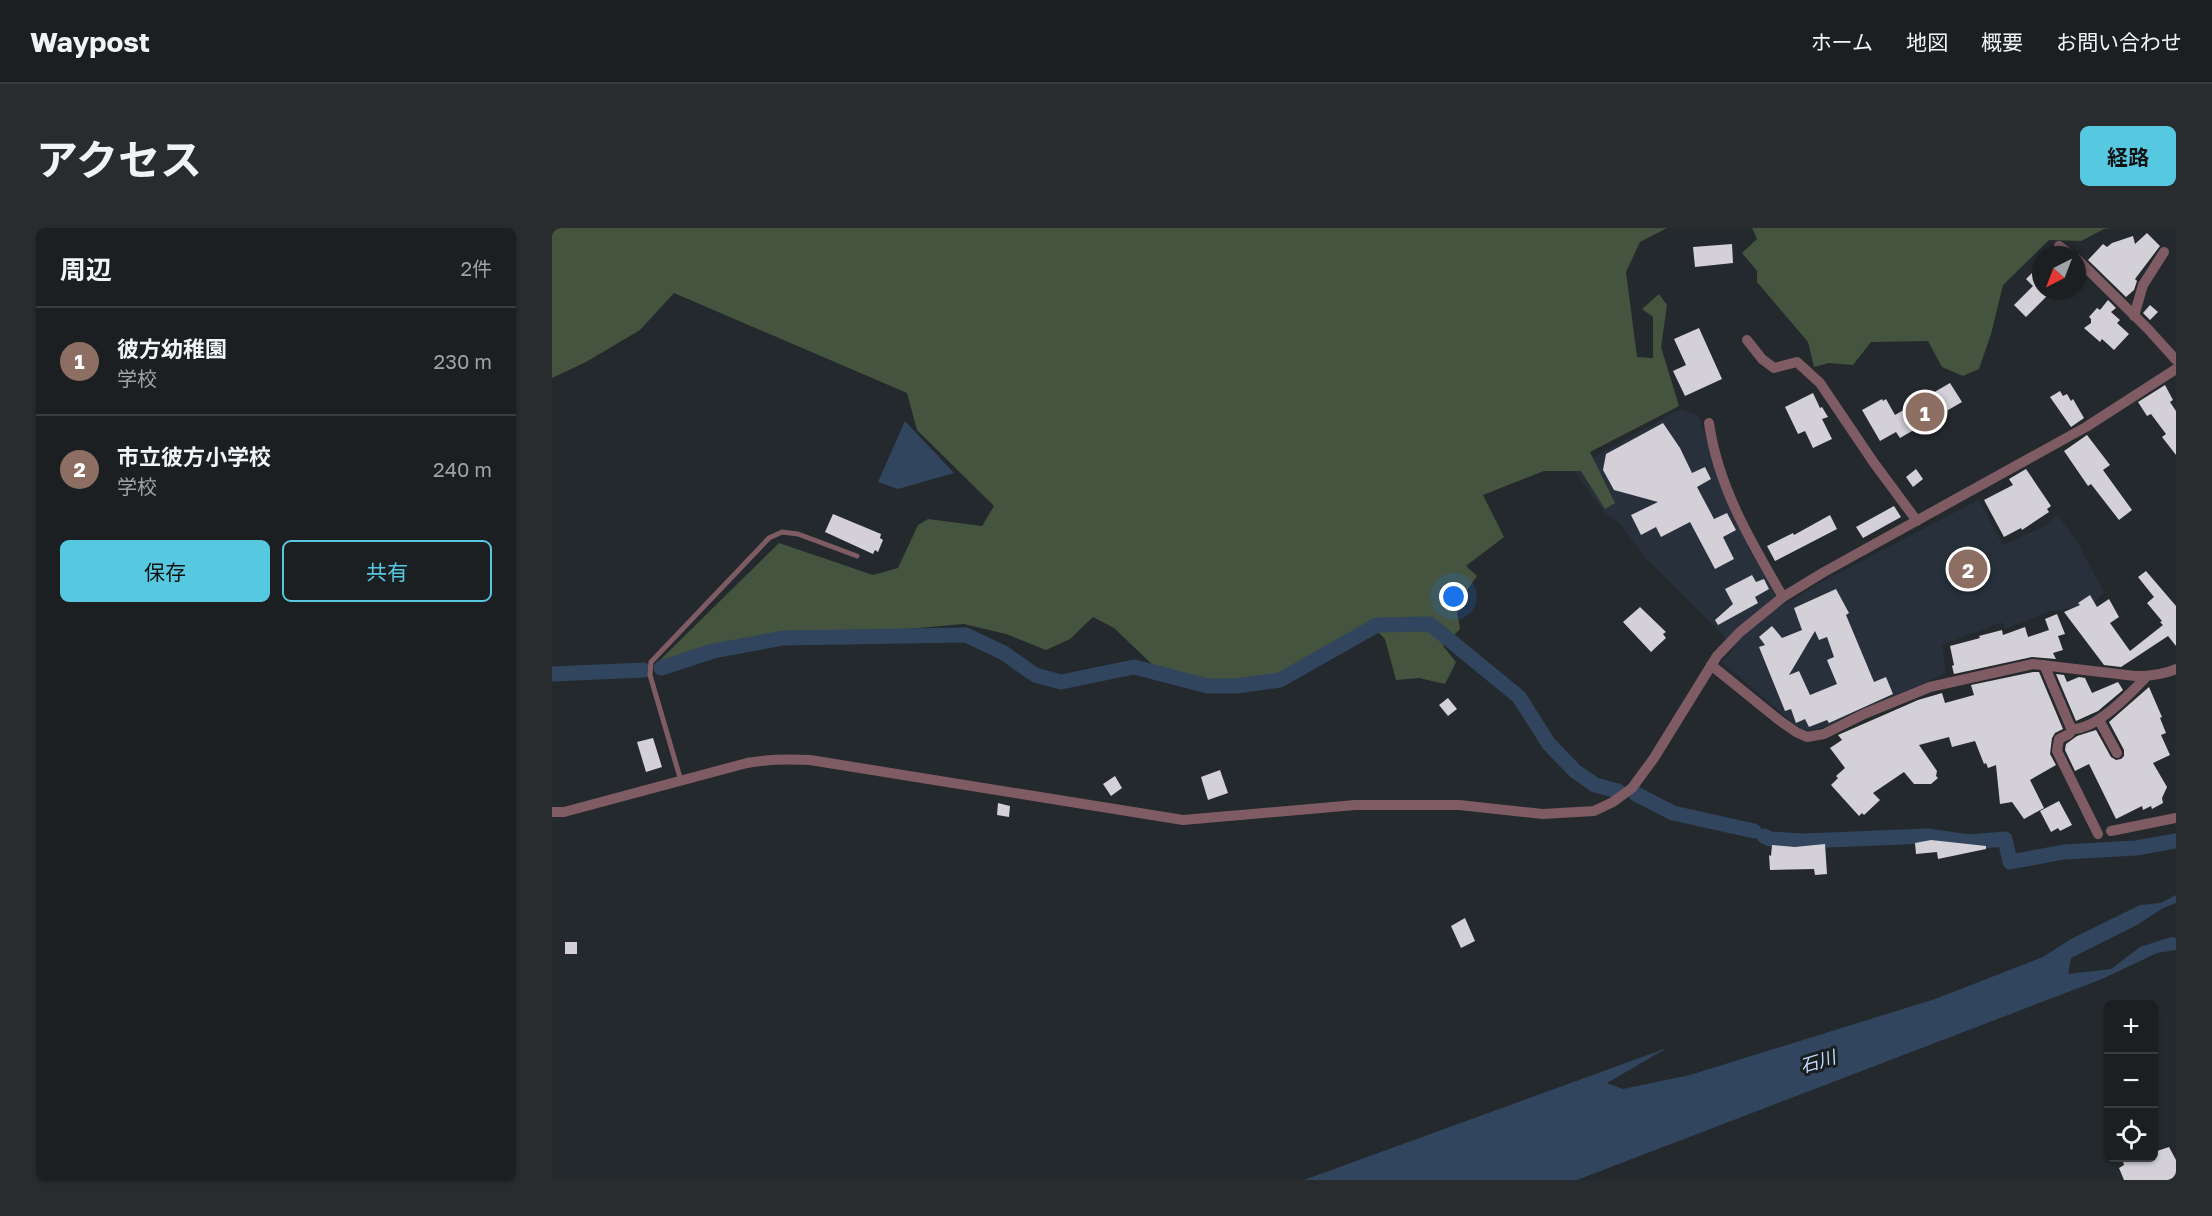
<!DOCTYPE html>
<html lang="ja">
<meta charset="utf-8">
<style>
body{margin:0;font-family:"Golos Text","Noto Sans JP",sans-serif;background:#282c2f;color:#f1f3f6}
.controls{position:absolute;right:18px;bottom:18px;display:grid;overflow:hidden;border-radius:9px;box-shadow:0 2px 4px #0004}
.controls button{width:54px;height:54px;display:grid;place-items:center;padding:0;border:0;border-bottom:2px solid #393d40;background:#1b1f22;color:#f1f3f6;font:30px sans-serif}
.compass{position:absolute;left:1480px;top:18px;width:54px;height:54px;border-radius:50%;background:#1b1f22;box-shadow:0 2px 4px #0004;rotate:222deg}
.you{position:absolute;left:902px;top:369px;width:21px;height:21px;margin:-15px;border:4px solid #fff;border-radius:50%;background:#1a73e8;box-shadow:0 0 0 9px #1a73e833}
.badge{display:grid;place-items:center;width:39px;height:39px;border-radius:50%;background:#56c9e1;color:#fff;font-size:20px;font-weight:700}
.pin{position:absolute;translate:-50% -50%;border:3px solid #fff;box-shadow:0 2px 6px #0006}
.list{margin:0;padding:0;list-style:none}
h2{display:flex;justify-content:space-between;align-items:center;height:78px;margin:0;padding:0 24px;font-size:26px}
h2 small{font-size:20px;font-weight:400;color:#a0a2a5}
.list li{display:grid;grid-template-columns:39px 1fr auto;gap:18px;align-items:center;box-sizing:border-box;height:108px;padding:0 24px;border-top:2px solid #393d40}
.list b{display:block;font-size:22px;white-space:nowrap}
.list p{margin:0;font-size:20px;white-space:nowrap;color:#a0a2a5}
.list em{font-size:20px;font-style:normal;color:#a0a2a5}
.actions{display:flex;gap:12px;padding:18px 24px}
.actions a{flex:1;padding:14px 0;border:2px solid #56c9e1;border-radius:9px;text-align:center;font-size:21px;color:#56c9e1}
.actions .main{background:#56c9e1;color:#111}
.icon{flex:none;width:33px;height:33px;fill:none;stroke:currentColor;stroke-width:2;stroke-linecap:round;stroke-linejoin:round}
.map{position:relative;flex:none;width:1624px;height:952px;overflow:hidden;border-radius:9px}
header{display:flex;align-items:center;gap:36px;box-sizing:border-box;height:84px;padding:0 30px;background:#1b1f22;border-bottom:2px solid #393d40}
header strong{font-size:28px}
nav{display:flex;gap:33px;margin-inline-start:auto;font-size:21px}
.intro{display:flex;align-items:center;justify-content:space-between;box-sizing:border-box;height:144px;padding:0 36px}
h1{margin:0;font-size:42px}
.button{padding:15px 27px;border-radius:9px;background:#56c9e1;color:#111;font-size:21px;font-weight:700}
main{display:flex;gap:36px;padding:0 36px}
aside{flex:1;background:#1b1f22;border-radius:9px;box-shadow:0 2px 4px #0004}
.map>svg:first-child{display:block}
</style>
<header>
<strong>Waypost</strong>
<nav><a>ホーム</a><a>地図</a><a>概要</a><a>お問い合わせ</a></nav>
</header>
<div class="intro"><h1>アクセス</h1><a class="button">経路</a></div>
<main>
<aside>
<h2>周辺<small>2件</small></h2>
<ul class="list">
<li><span class="badge" style="background:#8d6e63">1</span><div><b>彼方幼稚園</b><p>学校</p></div><em>230 m</em></li>
<li><span class="badge" style="background:#8d6e63">2</span><div><b>市立彼方小学校</b><p>学校</p></div><em>240 m</em></li>
</ul>
<div class="actions"><a class="main">保存</a><a>共有</a></div>
</aside>
<div class="map">
<svg width="1624" height="952" viewBox="0 0 1624 952">
<rect width="100%" height="100%" fill="#24292d"/>
<path fill="#28313b" d="M1128,181L1146,187L1174,270L1199,325L1232,377L1271,353L1427,272L1451,317L1493,298L1506,287L1527,317L1552,365L1540,377L1496,384L1453,401L1450,394L1390,417L1394,445L1276,498L1258,503L1247,500L1170,434L1183,419L1094,330L1068,296L1053,285L1021,241Z"/>
<path fill="#45543e" d="M0,0H1115L1088,14L1074,44L1085,129L1101,130V89L1090,81L1107,66L1115,77L1109,119L1127,178L1038,224L1063,275L1053,281L1029,243H992L931,267L952,309L914,338L925,348L904,378L908,401L891,418L904,434L893,456L867,450L844,452L833,411L816,394L725,447L681,454L649,452L607,443L562,400L541,389L518,411L494,422L454,406L412,396L322,404L228,405L157,419L106,434L227,315L321,347L346,340L366,297L376,291L430,298L442,278L365,202L355,165L122,65L88,102L34,134L0,150Z
M1200,0H1561L1552,1L1529,13L1497,12L1451,57L1439,106L1427,141L1411,148L1390,139L1376,113L1319,114L1301,137L1277,135L1262,139L1256,114L1205,54V43L1190,25L1205,11Z"/>
<path fill="#31465e" d="M353,193L402,245L346,261L326,254Z
M1624,667V675L1611,680L1585,697L1519,730L1516,746L1559,741L1588,719L1619,709L1624,710V722L1605,725L1550,751L1025,952H752L1115,820L1055,855L1071,861L1138,847L1383,771L1491,729L1519,711L1588,677L1609,675Z"/>
<g fill="none" stroke-linecap="round" stroke-linejoin="round">
<path stroke="#31465e" stroke-width="15" d="M109,440L161,423L231,410L414,407L452,425L483,447L509,454L582,439L656,458H684L728,452L825,397L878,396L967,469L997,516L1023,543L1043,557L1066,563
M0,446L92,442
M1084,566L1121,585L1202,603
M1212,608L1218,611L1252,613L1375,608L1417,614L1453,611L1458,634L1512,624L1584,620L1624,613"/>
</g>
<path fill="#d4d0d8" fill-rule="evenodd" d="M1595,5L1608,18L1583,51L1585,53L1582,62L1574,69L1536,32L1551,16L1555,19L1560,15L1581,8L1583,16Z
M1180,16L1181,35L1143,39L1141,19Z
M1489,36V63H1500L1474,89L1462,77L1481,58L1474,51Z
M1556,72L1564,80L1559,84L1568,92L1565,95L1577,106L1562,122L1550,111L1548,114L1532,100L1539,95V91L1537,89L1545,80L1548,82Z
M1598,77L1606,84L1598,92L1591,85Z
M1147,100L1170,151L1133,168L1121,143L1134,137L1122,111Z
M1398,155L1410,174L1348,210L1344,204L1328,213L1310,182L1330,171L1331,173L1334,171L1343,187Z
M1613,157L1621,172L1618,174L1624,183V227L1610,209L1614,206L1599,186L1595,188L1586,174Z
M1508,163L1511,168L1515,166L1519,173L1521,171L1532,190L1519,199L1498,169Z
M1261,165L1268,180L1270,179L1276,189L1270,191L1280,211L1261,220L1253,203L1246,206L1233,179Z
M1111,195L1128,220L1140,245L1153,239L1159,251L1145,259L1162,291L1175,285L1184,302L1171,309L1182,331L1163,341L1138,294L1109,309L1104,299L1089,307L1079,287L1106,274L1062,262L1051,242L1054,226Z
M1535,207L1558,237L1551,242L1580,282L1567,292L1539,256L1536,258L1512,223Z
M1364,241L1371,251L1361,259L1354,249Z
M1474,241L1499,278L1495,281L1497,284L1470,302L1469,300L1452,309L1432,272L1461,257L1457,251Z
M1342,278L1349,289L1311,310L1304,299Z
M281,286L329,306L328,310L331,312L326,324L323,322L321,326L273,304Z
M1278,287L1285,301L1223,333L1215,318L1241,305L1242,307Z
M1594,343L1624,378V418L1616,408L1569,439L1552,437L1512,384L1528,377L1526,375L1538,367L1545,379L1557,371L1567,389L1558,395L1578,423L1611,397L1608,394L1610,393L1595,375L1602,369L1586,349Z
M1200,347L1204,354L1212,351L1217,361L1203,369L1206,375L1166,397L1163,392L1181,376L1173,361Z
M1284,361L1297,385L1294,387L1322,454L1334,449L1341,466L1277,495L1275,492L1257,499L1253,491L1244,495L1239,481L1233,483L1207,419L1213,417L1207,409L1220,398L1230,410L1250,402L1242,380ZM1263,403L1267,412L1275,409L1282,429L1275,432L1285,456L1258,467L1247,443L1237,447Z
M1088,379L1114,404L1111,406L1114,410L1099,424L1071,394Z
M1505,386L1513,406L1506,408L1511,422L1501,425L1504,431L1480,429L1402,446L1400,438L1402,437L1398,418L1428,410L1427,408L1450,402L1451,407L1473,399L1476,409L1497,402L1493,391Z
M1481,444H1487L1511,501L1503,505L1500,510L1498,526L1504,537L1478,552L1492,580L1472,591L1460,574L1448,576L1444,537L1436,540L1434,535L1432,536L1423,513L1400,519L1397,509L1367,517L1385,543L1384,548L1386,550L1379,556H1362L1352,544L1321,565L1328,572L1312,587L1310,585L1307,588L1279,557L1286,550L1284,548L1293,540L1278,520L1290,512L1286,507L1366,472L1390,465L1393,475L1422,467L1419,457Z
M1504,446L1512,447L1515,454L1527,449L1533,450L1540,465L1566,454L1571,462L1546,483L1524,493Z
M1597,459L1610,489L1608,490L1614,505L1609,507L1618,527L1601,535L1615,559L1610,570L1611,575L1600,581L1599,578L1591,582L1590,578L1564,591L1537,536L1523,543L1513,522L1514,516L1525,508L1544,502L1559,529L1564,532L1569,531L1572,528V522L1557,494Z
M896,470L905,481L896,488L887,477Z
M101,510L110,539L94,544L85,514Z
M668,542L676,565L656,572L649,549Z
M563,548L570,560L559,568L551,556Z
M1507,573L1520,597L1508,603L1506,600L1499,604L1488,583Z
M446,575L458,578L457,589L445,587Z
M1379,612L1434,618V621L1386,631L1385,624L1364,626L1363,615Z
M1273,616L1275,646L1263,647L1262,641L1218,642L1217,627L1219,628L1220,617L1243,619Z
M913,690L923,713L909,720L899,698Z
M13,714H25V726H13Z
M1617,919L1624,932V947L1618,952H1572L1567,940L1572,937L1571,934L1578,932V930H1602V924Z"/>
<g fill="none" stroke-linecap="round" stroke-linejoin="round">
<path stroke="#7f5b64" stroke-width="5" d="M129,553L98,447L99,434L217,310L230,304L246,306L305,328"/>
<path stroke="#7f5b64" stroke-width="10" d="M1507,18L1519,27
M1525,31L1595,100L1624,132
M1582,88L1591,57L1612,24
M1195,112L1210,131L1222,140L1245,134L1268,155L1322,235L1365,293
M1157,195C1166,259 1199,314 1231,369
M1159,437L1227,492L1244,504L1255,509L1272,506L1312,486L1378,459L1481,436L1583,448C1598,448 1611,447 1624,441
M1492,437L1519,500L1521,501
M1547,492L1565,525
M0,584H12L195,535C216,531 236,531 258,532L631,592L803,577H907L991,586L1042,583L1061,574L1080,560L1102,530L1165,428L1188,404L1231,369L1272,344L1534,199L1624,141
M1559,603L1624,590
M1546,606L1505,523L1507,511L1517,506L1521,501C1545,501 1579,465 1595,448"/>
</g>
<g text-anchor="middle" stroke-width="6" stroke-linejoin="round" paint-order="stroke">
<g font-size="18" font-style="italic" fill="#c6defb" stroke="#1a1f24">
<text transform="translate(1266 834) rotate(-17)" y="6">石川</text>
</g>
</g>
</svg>
<div class="controls">
<button>+</button>
<button>−</button>
<button><svg class="icon" aria-label="locate" viewBox="0 0 24 24"><circle cx="12" cy="12" r="6"/><path d="M12 2v4M12 18v4M2 12h4M18 12h4"/></svg></button>
</div>
<svg class="compass" viewBox="-18 -18 36 36"><path d="M0-13l5 13h-10z" fill="#e53935"/><path d="M0 13l5-13h-10z" fill="#a0a2a5"/></svg>
<div class="you"></div>
<div class="pin badge" style="left:1373px;top:184px;background:#8d6e63">1</div>
<div class="pin badge" style="left:1416px;top:341px;background:#8d6e63">2</div>
</div>
</main>
